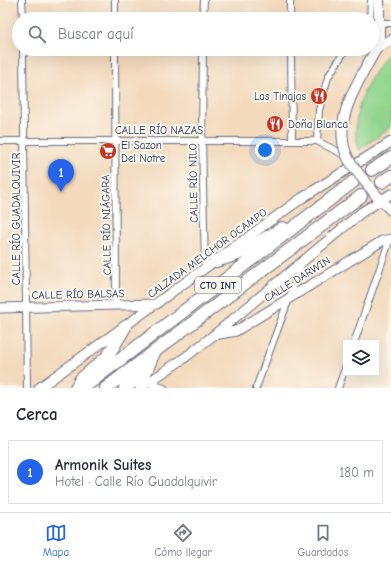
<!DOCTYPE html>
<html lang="es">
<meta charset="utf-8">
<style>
body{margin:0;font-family:"Comic Neue",sans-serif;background:#f6f6f7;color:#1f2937}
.controls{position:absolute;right:12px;bottom:12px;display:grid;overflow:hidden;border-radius:0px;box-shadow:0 4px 16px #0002}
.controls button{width:36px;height:36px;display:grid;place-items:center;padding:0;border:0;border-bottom:1px solid #e0e1e3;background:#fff;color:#1f2937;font:20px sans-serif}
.you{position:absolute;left:265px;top:150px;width:14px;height:14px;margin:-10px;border:3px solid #fff;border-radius:50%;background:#1a73e8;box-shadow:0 0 0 6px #1a73e833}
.badge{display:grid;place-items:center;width:26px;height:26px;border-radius:50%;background:#2563eb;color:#fff;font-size:13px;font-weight:700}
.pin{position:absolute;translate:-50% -33px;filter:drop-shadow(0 1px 2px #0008)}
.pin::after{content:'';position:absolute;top:21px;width:14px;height:12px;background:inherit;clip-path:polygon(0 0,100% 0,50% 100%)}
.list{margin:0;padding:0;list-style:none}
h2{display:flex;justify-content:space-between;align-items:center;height:52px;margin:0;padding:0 16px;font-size:17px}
h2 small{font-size:13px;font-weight:400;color:#747a83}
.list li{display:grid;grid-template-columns:26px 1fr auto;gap:12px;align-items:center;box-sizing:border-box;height:64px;margin:0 8px 8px;padding:0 8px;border:1px solid #e0e1e3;border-radius:0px}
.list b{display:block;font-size:15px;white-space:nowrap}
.list p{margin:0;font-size:13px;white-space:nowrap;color:#747a83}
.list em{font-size:13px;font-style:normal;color:#747a83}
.icon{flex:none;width:22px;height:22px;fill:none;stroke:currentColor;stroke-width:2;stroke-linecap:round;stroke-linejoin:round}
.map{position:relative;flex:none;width:391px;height:388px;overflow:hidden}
.search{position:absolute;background:#fff;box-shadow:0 4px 16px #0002;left:12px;right:12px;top:12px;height:44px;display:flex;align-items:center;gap:10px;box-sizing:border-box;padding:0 14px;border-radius:22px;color:#747a83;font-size:15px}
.sheet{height:124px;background:#fff}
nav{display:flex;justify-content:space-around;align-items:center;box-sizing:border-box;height:56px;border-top:1px solid #e0e1e3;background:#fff;font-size:11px;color:#747a83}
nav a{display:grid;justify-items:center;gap:2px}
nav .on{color:#2563eb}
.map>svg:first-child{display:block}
</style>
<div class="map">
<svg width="391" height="388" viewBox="0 0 391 388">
<rect width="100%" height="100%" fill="#fbf7ec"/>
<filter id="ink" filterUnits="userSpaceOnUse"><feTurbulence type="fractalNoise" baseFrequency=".025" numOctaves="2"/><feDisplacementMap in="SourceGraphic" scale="8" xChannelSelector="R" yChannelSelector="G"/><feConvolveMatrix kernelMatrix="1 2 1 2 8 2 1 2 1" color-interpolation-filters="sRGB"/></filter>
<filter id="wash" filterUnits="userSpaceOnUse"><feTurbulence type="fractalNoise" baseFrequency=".012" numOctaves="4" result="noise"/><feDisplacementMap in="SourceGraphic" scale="16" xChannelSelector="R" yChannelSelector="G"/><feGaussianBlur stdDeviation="0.9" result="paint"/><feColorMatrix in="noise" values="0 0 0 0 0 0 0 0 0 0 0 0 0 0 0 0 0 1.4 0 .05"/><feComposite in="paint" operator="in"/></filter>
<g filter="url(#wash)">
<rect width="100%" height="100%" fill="#f3dabd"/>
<path fill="#91d58e" stroke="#568276" d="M391,51V127L359,150C348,115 368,76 391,51Z"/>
</g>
<g filter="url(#ink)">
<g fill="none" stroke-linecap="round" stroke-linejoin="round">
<g stroke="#676b7f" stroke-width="8">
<path id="street" d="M22,0L23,19
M115,0V19
M290,0V19
M203,19L204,0
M370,19L371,0
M379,23H391
M23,49L27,388
M115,49L116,306
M203,49L202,140L205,269
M291,49L292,141
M0,141H317L348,157
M317,141L319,110L328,77L346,49
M354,343L390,239
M147,383L164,388
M256,388L302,263
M338,388L346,366"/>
</g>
<g stroke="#676b7f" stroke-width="11">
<path id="secondary" d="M0,308L157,304
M214,335L236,331L382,241L391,239
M39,388L302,198L391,142
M140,388L183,359L214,335L362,212L391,194"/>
</g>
<g stroke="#676b7f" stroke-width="12">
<path id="primary" d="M379,46L391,40
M376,49L379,46V0
M375,194L391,210"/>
</g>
<g stroke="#676b7f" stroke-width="14">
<path id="highway" d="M372,170L391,158
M382,182L391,176
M216,261L238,254L283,228
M76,388L81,379L108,356L125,327
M83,388L353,182
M106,388L361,196
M125,388L145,373L153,355"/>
</g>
<use href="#street" stroke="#fff" stroke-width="6"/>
<use href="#secondary" stroke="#fff" stroke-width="9"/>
<use href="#primary" stroke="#fff" stroke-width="10"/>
<use href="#highway" stroke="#fff" stroke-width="12"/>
<g stroke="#676b7f" stroke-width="12" stroke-linecap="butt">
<path id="primary-bridge" d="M375,194C367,183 356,172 349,160C329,123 359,81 376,49"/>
</g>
<use href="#primary-bridge" stroke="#fff" stroke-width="10"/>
</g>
</g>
<defs>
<g id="restaurant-disc" transform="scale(0.9)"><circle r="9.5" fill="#c8321e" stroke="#fbf7ec"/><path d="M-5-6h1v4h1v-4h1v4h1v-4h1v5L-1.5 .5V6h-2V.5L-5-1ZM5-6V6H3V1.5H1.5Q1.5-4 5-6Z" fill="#fff"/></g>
<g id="supermarket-disc" transform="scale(0.9)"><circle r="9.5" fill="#c8321e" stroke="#fbf7ec"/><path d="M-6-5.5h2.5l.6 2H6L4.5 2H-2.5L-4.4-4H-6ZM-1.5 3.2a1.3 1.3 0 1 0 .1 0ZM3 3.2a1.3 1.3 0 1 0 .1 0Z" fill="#fff"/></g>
</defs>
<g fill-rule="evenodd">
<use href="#restaurant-disc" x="319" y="96"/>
<use href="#restaurant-disc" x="275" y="124"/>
<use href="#supermarket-disc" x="108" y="151"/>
</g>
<g text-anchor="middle" stroke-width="4" stroke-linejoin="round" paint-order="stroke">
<rect fill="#fbf7ec" stroke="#5e6b89" stroke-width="1" x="195" y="277" width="46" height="16" rx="3"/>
<g font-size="10" font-weight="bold" fill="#1b2f5e">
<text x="218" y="289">CTO INT</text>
</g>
<g font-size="11" fill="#1b2f5e" stroke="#fbf7ec" text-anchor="start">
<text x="306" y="100" text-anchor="end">Las Tinajas</text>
<text x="288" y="128">Doña Blanca</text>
<text x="121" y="149">El Sazon<tspan x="121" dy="13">Del Notre</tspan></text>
</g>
<g font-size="11" fill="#1b2f5e" stroke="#fbf7ec">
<text x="159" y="134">CALLE RÍO NAZAS</text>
<text transform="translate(193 183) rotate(-91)" y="4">CALLE RÍO NILO</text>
<text transform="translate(16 219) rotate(-90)" y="4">CALLE RÍO GUADALQUIVIR</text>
<text transform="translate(106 225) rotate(-91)" y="4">CALLE RÍO NIÁGARA</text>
<text transform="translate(207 253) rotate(-36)" y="4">CALZADA MELCHOR OCAMPO</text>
<text transform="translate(297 279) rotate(-32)" y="4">CALLE DARWIN</text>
<text transform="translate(78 294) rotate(-1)" y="4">CALLE RÍO BALSAS</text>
</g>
</g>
</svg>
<div class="controls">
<button><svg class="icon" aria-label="layers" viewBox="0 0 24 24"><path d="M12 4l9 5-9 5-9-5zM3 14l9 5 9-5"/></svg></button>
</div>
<div class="you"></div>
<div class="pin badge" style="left:61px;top:192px">1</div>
<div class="search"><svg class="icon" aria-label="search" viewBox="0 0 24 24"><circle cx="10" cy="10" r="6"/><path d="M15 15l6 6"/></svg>Buscar aquí</div>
</div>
<section class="sheet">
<h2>Cerca<small></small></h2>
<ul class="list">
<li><span class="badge">1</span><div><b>Armonik Suites</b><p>Hotel · Calle Río Guadalquivir</p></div><em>180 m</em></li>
</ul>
</section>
<nav>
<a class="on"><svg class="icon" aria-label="map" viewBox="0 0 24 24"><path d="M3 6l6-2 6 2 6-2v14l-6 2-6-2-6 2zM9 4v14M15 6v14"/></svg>Mapa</a>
<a><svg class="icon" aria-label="directions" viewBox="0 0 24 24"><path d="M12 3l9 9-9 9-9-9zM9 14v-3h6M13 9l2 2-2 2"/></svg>Cómo llegar</a>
<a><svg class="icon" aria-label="saved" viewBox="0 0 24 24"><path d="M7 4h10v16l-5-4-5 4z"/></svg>Guardados</a>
</nav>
